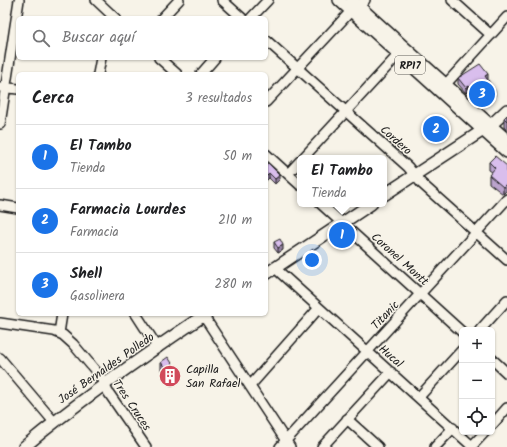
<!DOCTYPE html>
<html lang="es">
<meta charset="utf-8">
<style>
body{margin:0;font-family:Kalam,sans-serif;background:#f2f2f2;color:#202124}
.controls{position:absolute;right:12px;bottom:12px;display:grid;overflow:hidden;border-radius:6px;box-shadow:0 1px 3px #0004}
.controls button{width:36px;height:36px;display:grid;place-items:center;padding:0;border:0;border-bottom:1px solid #e0e0e0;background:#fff;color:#202124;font:20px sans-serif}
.you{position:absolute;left:312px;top:260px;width:14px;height:14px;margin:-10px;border:3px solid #fff;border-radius:50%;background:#1a73e8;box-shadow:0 0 0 6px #1a73e833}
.badge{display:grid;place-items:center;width:26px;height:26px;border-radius:50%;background:#1a73e8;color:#fff;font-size:13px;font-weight:700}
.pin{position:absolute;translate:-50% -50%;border:2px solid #fff;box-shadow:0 1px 4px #0006}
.popup{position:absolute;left:297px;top:155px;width:90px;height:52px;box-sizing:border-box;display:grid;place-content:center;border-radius:6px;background:#fff;filter:drop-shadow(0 1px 3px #0005);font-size:13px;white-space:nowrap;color:#757577}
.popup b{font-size:15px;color:#202124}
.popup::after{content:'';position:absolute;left:50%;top:100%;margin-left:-8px;border:8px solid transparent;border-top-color:#fff}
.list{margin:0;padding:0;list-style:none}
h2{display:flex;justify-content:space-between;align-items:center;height:52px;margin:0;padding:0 16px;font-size:17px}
h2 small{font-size:13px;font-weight:400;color:#757577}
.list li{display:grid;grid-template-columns:26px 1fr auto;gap:12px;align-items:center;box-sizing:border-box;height:64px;padding:0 16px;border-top:1px solid #e0e0e0}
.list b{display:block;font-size:15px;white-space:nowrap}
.list p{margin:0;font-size:13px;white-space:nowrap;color:#757577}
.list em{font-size:13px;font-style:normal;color:#757577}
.icon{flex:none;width:22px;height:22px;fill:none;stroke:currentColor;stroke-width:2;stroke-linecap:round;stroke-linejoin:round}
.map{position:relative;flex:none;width:507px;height:447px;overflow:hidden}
.search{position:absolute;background:#fff;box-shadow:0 1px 3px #0004;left:16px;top:16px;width:252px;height:44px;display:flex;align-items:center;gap:10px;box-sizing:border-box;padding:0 14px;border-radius:6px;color:#757577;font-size:15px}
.panel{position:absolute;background:#fff;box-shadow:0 1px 3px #0004;left:16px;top:72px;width:252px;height:244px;border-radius:6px}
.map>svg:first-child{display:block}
</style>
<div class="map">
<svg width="507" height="447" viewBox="0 0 507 447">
<rect width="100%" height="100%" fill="#f7f3e8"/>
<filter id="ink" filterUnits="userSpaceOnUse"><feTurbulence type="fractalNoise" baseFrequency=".025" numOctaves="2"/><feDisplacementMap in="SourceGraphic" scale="8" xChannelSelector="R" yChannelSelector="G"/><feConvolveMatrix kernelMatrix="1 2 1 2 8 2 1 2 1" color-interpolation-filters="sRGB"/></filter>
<g filter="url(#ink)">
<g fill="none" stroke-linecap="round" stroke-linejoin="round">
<g stroke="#1c1c1c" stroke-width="12">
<path id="minor" d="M96,0L115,18
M222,0L242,18
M452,0L491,35
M162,18L179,0
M251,18L268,0
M266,40L408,167L421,183L507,260
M159,58L177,74
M98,74L101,58
M201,74L215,58
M446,84L507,17
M0,87L18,89
M266,102L351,11L359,6L365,0
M0,124L19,0
M266,154L300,185
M303,158L398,55
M288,174L300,161
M321,204L462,332
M0,205L18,208
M275,268L473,447
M136,314L158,348
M203,315L290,447
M0,323L54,331L63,335L73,344L100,376L108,392L146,447
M480,330L507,300
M59,333L62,314
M0,358L54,422
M492,359L507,373
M250,386L319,308
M419,397L462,350
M347,419L378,447
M492,425L507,408
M280,447L507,199
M322,447L391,372
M435,447L453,428
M471,447L485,432"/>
</g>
<g stroke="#1c1c1c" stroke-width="14">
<path id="major" d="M339,0L507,152
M352,0L507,140
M384,195L491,125L507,110
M266,274L371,204
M24,447C81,399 143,356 206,314"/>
</g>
<use href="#minor" stroke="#f7f3e8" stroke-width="9"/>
<use href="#major" stroke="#f7f3e8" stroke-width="11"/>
</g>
<path fill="#bba3cc" stroke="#1c1c1c" d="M458,78L488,80L495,96L479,106L469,91L466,93L458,84Z
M507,115V131L504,127V118Z
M489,162L507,166L503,194L489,183V175L492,172L489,170Z
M266,165L280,179L275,184L269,178Z
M274,242L283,250L278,253L274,248Z
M306,254L319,263L312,268L306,259Z
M161,362L179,382L171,386L161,370Z"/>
<path fill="#9885a6" stroke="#1c1c1c" d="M488,74V80L485,82V76Z
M469,86V91L466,93V88Z
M495,91V96L479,106V101Z
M269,173V178L266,181V176Z
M280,175V179L275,184V179Z
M507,183V190L503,194V187Z
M283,245V250L278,253V248Z
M319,258V263L312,268V263Z
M179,374V382L171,386V378Z"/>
<path fill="#d9beed" stroke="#1c1c1c" d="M480,64L488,74L485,76L495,91L479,101L469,86L466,88L458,78Z
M507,115V121L504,118Z
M495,156L507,166V183L503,187L489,175L495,168L489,162Z
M268,163L280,175L275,179L269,173L266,176V165Z
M280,239L283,245L278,248L274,242Z
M313,249L319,258L312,263L306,254Z
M168,357L179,374L171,378L161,362Z"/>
</g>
<defs>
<g id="building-disc" transform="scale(1.15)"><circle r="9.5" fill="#d1495b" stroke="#f7f3e8"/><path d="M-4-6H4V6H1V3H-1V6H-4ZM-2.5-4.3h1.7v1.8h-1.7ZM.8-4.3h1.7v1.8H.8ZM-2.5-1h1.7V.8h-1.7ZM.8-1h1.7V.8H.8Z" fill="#fff"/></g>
</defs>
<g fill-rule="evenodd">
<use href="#building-disc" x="170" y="376"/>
</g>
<g text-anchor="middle" stroke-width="3" stroke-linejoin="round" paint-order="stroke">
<rect fill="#f7f3e8" stroke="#5e5c59" stroke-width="1" x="395" y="56" width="30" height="18" rx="3"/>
<g font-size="11" font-weight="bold" fill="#1c1c1c">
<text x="410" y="69">RP17</text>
</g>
<g font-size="12" fill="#1c1c1c" stroke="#f7f3e8">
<text transform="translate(396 140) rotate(42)" y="4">Cordero</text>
<text transform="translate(400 259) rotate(42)" y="4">Coronel Montt</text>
<text transform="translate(385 315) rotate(-47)" y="4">Titanic</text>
<text transform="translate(391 356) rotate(41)" y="4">Hucal</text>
<text transform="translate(106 368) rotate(-35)" y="4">José Bernaldes Polledo</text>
<text transform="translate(132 405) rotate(56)" y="4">Tres Cruces</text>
</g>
<g font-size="12" fill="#1c1c1c" stroke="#f7f3e8" text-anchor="start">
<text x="186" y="373">Capilla<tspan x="186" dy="14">San Rafael</tspan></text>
</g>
</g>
</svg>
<div class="controls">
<button>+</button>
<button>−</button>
<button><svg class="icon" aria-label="locate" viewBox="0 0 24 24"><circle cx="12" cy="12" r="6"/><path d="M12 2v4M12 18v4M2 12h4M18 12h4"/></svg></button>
</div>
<div class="you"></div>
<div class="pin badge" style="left:342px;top:235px">1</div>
<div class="popup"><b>El Tambo</b>Tienda</div>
<div class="pin badge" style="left:436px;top:129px">2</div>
<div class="pin badge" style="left:482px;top:94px">3</div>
<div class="search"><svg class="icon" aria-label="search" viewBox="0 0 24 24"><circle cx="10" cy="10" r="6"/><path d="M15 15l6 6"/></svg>Buscar aquí</div>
<section class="panel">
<h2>Cerca<small>3 resultados</small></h2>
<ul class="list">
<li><span class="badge">1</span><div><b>El Tambo</b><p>Tienda</p></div><em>50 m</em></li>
<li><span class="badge">2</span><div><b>Farmacia Lourdes</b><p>Farmacia</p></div><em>210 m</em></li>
<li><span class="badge">3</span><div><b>Shell</b><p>Gasolinera</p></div><em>280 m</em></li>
</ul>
</section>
</div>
